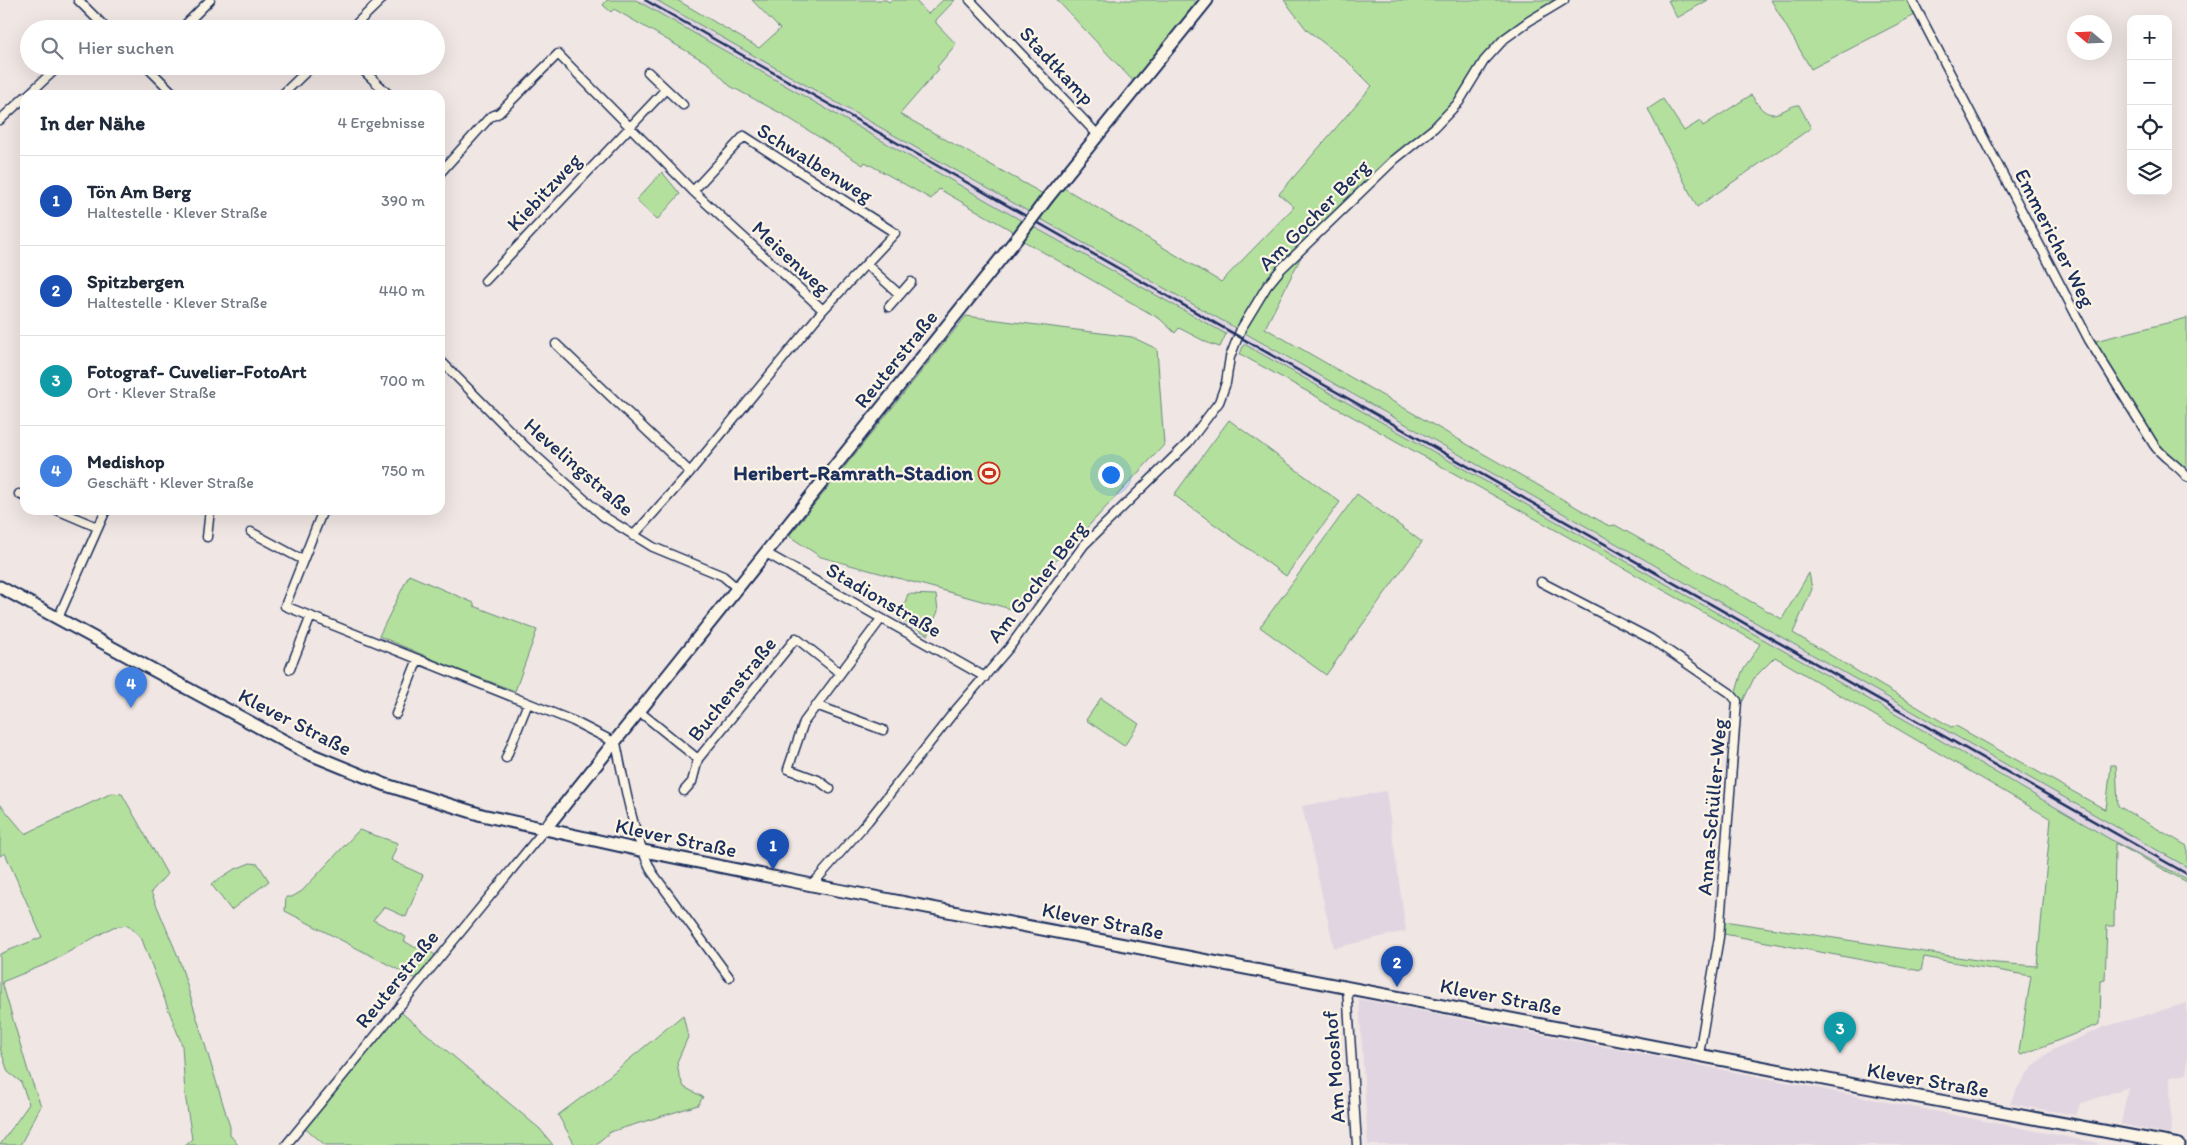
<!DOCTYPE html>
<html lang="de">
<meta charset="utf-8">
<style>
body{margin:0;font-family:Itim,sans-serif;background:#f6f6f7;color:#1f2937}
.controls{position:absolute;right:15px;top:15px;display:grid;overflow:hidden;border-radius:10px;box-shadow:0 5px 20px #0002}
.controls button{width:45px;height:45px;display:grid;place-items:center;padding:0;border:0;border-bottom:1px solid #e0e1e3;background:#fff;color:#1f2937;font:25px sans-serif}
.compass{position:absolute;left:2067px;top:15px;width:45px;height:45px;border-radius:50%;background:#fff;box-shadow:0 5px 20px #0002;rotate:289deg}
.you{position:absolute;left:1110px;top:474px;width:18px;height:18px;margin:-12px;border:4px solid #fff;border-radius:50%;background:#1a73e8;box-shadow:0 0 0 8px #1a73e833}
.badge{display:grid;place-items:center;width:32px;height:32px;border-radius:50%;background:#c8321e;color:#fff;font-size:16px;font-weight:700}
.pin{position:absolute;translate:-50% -41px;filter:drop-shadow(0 1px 2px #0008)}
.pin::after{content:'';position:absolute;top:26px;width:18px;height:15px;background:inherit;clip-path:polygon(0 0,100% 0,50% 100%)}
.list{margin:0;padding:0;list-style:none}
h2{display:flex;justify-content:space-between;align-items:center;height:65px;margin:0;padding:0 20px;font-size:21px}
h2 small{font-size:16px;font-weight:400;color:#747a83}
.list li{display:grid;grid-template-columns:32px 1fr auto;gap:15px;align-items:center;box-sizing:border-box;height:90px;padding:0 20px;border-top:1px solid #e0e1e3}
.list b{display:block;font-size:19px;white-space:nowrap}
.list p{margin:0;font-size:16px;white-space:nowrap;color:#747a83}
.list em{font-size:16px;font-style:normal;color:#747a83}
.icon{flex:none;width:28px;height:28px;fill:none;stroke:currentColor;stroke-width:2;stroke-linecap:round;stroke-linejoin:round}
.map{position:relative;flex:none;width:2187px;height:1145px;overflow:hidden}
.search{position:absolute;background:#fff;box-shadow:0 5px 20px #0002;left:20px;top:20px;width:425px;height:55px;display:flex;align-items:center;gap:12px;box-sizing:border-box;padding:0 18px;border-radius:28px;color:#747a83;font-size:19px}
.panel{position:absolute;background:#fff;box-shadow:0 5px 20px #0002;left:20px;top:90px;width:425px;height:425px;border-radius:15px}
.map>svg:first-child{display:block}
</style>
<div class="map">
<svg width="2187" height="1145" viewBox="0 0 2187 1145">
<rect width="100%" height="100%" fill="#f0e6e3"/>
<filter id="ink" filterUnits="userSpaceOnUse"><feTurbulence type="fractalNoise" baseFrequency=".02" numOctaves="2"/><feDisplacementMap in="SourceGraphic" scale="10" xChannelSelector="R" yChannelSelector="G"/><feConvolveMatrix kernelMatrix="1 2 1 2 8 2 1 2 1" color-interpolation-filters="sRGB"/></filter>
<g filter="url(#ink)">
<path fill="#e1d5e1" d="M636,0H656L1031,213L1024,222Z
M1039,218L2187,867V879L2115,842L1914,725L1239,341L1032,226Z
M1386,791L1406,931L1334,948L1302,806Z
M1359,999L2098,1143L2097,1145H1368Z
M2187,1003V1074L2170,1077L2171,1135L2121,1124L2128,1087L2080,1104L2076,1115L2010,1104L2015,1092L2029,1071L2044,1056L2054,1049L2104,1027Z"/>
<path fill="#b4e09d" stroke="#68887e" d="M607,0H636L1024,222L1016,233L939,189L931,199L865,162L863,165L784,115L730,86L709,64L614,9L611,12L603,5Z
M656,0H677L759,48L780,29L752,0H886L889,2L891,0H915L928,14L943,0H955L936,20V23L956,44L937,67L939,69L900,114L1045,195L1031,213Z
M1057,0H1194L1199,4L1135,83Z
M1284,0H1560L1502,38L1457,101L1435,124L1274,273L1239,330L1039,218L1064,188L1221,282L1294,207L1279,194L1372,86L1347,61L1307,30Z
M1668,0H1708L1677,18Z
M1771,0H1908L1915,15L1811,69Z
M1751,95C1756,100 1758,107 1764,111C1777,120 1787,105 1799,105L1811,128L1697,207L1648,109L1663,99L1684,131L1700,121L1703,126Z
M662,172L680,194L657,220L636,200Z
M1340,214L1302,255L1265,328L1609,526L1615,525L1782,619L1809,573L1812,589L1793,633L1951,727L1956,726L2106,810L2111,765H2116L2118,806L2187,846V867L1243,332L1278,276Z
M1032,226L1226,334L1220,347L1210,344L1179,328L1175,333L1160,319L1022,240Z
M966,316L1132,337L1157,349L1164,445L1011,609L821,557L789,536Z
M2187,318V469L2158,444L2095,341Z
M1244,344L1914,725L2115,842L2187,879V882L2115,843L2114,926H2107L2105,980L2101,981L2100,1024L2021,1055L2019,1052L2031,976L1924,957L1921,971L1724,934V921L1996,963L2037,966L2051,819L1775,657L1754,678L1743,701L1735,695L1742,672L1760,644L1240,354Z
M1229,420L1340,502L1286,576L1174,495Z
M1357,494L1422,542L1326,675L1260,627Z
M409,575L474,603V606L537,630L515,691L451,667L379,636Z
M908,594L936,595L938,611L928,635L899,619Z
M1101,698L1139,724L1124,746L1086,720Z
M112,793L122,794L167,874L151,892L179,959L230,1127V1135L238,1145H185L192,1139L185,1094L182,1045L141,937L128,925L113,927L49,963L2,982L28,1071L41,1106L20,1145H0L29,1104L21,1082L8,1072L0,1048V954L42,937L5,853L0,856V804L25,834Z
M359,830L398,843L391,860L423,875L406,917L384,907L373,920L406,937L404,941L416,948L419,943L439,958L420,981L285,911L286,897H292L302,891Z
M250,863L258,864L269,881L231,910L211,884L233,870Z
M397,1009L540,1129L553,1145H325L302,1125Z
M683,1015L688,1037L677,1062L679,1075L684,1087L703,1097L698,1105L610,1132L595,1145H575L558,1115L597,1086Z"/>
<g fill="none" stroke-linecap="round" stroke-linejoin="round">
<g stroke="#1b2f5e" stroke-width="11">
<path id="street" d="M78,0L107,29
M970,0L1097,134
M1912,0L2089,340L2154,445C2163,458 2177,464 2187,477
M181,29L210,0
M351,29L381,0
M146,66L175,95
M359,66L389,95
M648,72L683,105
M28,95L59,66
M282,95L312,66
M0,120L25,97
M440,173L490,117L499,113L558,54L693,191L823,310
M866,264L899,294
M485,281L666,89
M889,307L911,282
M556,344L690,472
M440,360L526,447L603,516L653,547L723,576L738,589
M19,494L25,497
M57,510L97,527
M323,510L285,606L573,721L616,743C625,786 632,832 652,872L729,977
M251,532L303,560
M633,536L690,472L823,310L895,233L744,136L693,191
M207,537L210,510
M766,553L985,677
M1541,582L1651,639L1730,693L1737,701L1719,937L1699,1054
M58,618L106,510
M290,669L311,616
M816,705L883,730
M640,712L698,759L796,638L840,673
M396,714L418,659
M506,758L528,703
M830,789L818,780L788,769L804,722L881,619
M684,791L692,782L698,759
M812,885L868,821L954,712L1009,648L1084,545L1188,443L1219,402L1226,383L1230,357L1241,329L1267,286L1281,269L1394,160L1434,128L1459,102L1484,61L1504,39L1529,21L1564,0
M1347,987L1357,1145
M286,1145L545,829"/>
</g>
<g stroke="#1b2f5e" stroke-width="15">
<path id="secondary" d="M1048,197L1207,0
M0,587L305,752L386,785L482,815L644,851L812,885L1865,1087L2179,1145
M545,829L1018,237"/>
</g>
<use href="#street" stroke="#fcf5e5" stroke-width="8"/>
<use href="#secondary" stroke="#fcf5e5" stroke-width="11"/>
<path stroke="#1b2f5e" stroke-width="2.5" d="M645,0L2187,874"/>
<g stroke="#1b2f5e" stroke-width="15" stroke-linecap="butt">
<path id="secondary-bridge" d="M1018,237L1048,197"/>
</g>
<use href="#secondary-bridge" stroke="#fcf5e5" stroke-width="11"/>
</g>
</g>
<defs>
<g id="stadium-ring" transform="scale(1.125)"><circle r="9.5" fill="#fcf5e5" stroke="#c8321e" stroke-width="1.5"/><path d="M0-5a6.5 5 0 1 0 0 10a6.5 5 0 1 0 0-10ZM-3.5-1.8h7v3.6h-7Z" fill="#c8321e"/></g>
</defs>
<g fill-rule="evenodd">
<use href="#stadium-ring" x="989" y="473"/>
</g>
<g text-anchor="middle" stroke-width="4.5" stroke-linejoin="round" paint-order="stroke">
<g font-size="21" fill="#1b2f5e" stroke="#fcf5e5">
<text transform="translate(1057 66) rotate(47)" y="7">Stadtkamp</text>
<text transform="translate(815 163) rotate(32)" y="7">Schwalbenweg</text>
<text transform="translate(544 192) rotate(-47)" y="7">Kiebitzweg</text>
<text transform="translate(1314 215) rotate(-45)" y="7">Am Gocher Berg</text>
<text transform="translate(2055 238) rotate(63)" y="7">Emmericher Weg</text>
<text transform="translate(791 258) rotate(43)" y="7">Meisenweg</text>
<text transform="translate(896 359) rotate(-51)" y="7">Reuterstraße</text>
<text transform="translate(579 467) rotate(41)" y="7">Hevelingstraße</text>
<text transform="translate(1037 582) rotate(-52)" y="7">Am Gocher Berg</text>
<text transform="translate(884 600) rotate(30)" y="7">Stadionstraße</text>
<text transform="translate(732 689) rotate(-51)" y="7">Buchenstraße</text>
<text transform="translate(295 722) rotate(27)" y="7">Klever Straße</text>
<text transform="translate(1712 807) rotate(-85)" y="7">Anna-Schüller-Weg</text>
<text transform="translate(676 838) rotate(12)" y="7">Klever Straße</text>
<text transform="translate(1103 921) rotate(11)" y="7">Klever Straße</text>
<text transform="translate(397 979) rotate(-51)" y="7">Reuterstraße</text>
<text transform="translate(1501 997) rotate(11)" y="7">Klever Straße</text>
<text transform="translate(1334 1067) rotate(-94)" y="7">Am Mooshof</text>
<text transform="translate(1928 1080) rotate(10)" y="7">Klever Straße</text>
</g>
<g font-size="21" font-weight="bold" fill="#1b2f5e" stroke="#fcf5e5" text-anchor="end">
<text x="973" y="480">Heribert-Ramrath-Stadion</text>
</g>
</g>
</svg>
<div class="controls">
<button>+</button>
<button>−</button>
<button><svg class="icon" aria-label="locate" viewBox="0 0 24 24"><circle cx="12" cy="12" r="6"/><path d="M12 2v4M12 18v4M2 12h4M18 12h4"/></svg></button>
<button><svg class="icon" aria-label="layers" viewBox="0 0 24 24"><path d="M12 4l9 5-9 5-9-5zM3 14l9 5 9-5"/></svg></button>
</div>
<svg class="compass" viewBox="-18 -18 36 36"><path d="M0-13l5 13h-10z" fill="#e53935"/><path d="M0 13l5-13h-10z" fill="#747a83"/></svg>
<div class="you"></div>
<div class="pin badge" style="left:773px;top:870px;background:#1a4fb4">1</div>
<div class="pin badge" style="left:1397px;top:987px;background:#1a4fb4">2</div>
<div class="pin badge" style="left:1840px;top:1053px;background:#0f9aa8">3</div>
<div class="pin badge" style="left:131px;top:708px;background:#3f7fe0">4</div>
<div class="search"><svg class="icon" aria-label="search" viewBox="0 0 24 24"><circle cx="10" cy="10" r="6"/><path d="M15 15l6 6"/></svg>Hier suchen</div>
<section class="panel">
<h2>In der Nähe<small>4 Ergebnisse</small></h2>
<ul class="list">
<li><span class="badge" style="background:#1a4fb4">1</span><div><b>Tön Am Berg</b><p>Haltestelle · Klever Straße</p></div><em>390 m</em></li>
<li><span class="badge" style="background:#1a4fb4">2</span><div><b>Spitzbergen</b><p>Haltestelle · Klever Straße</p></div><em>440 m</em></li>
<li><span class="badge" style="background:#0f9aa8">3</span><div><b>Fotograf- Cuvelier-FotoArt</b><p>Ort · Klever Straße</p></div><em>700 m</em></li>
<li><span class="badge" style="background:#3f7fe0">4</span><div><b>Medishop</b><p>Geschäft · Klever Straße</p></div><em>750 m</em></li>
</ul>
</section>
</div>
